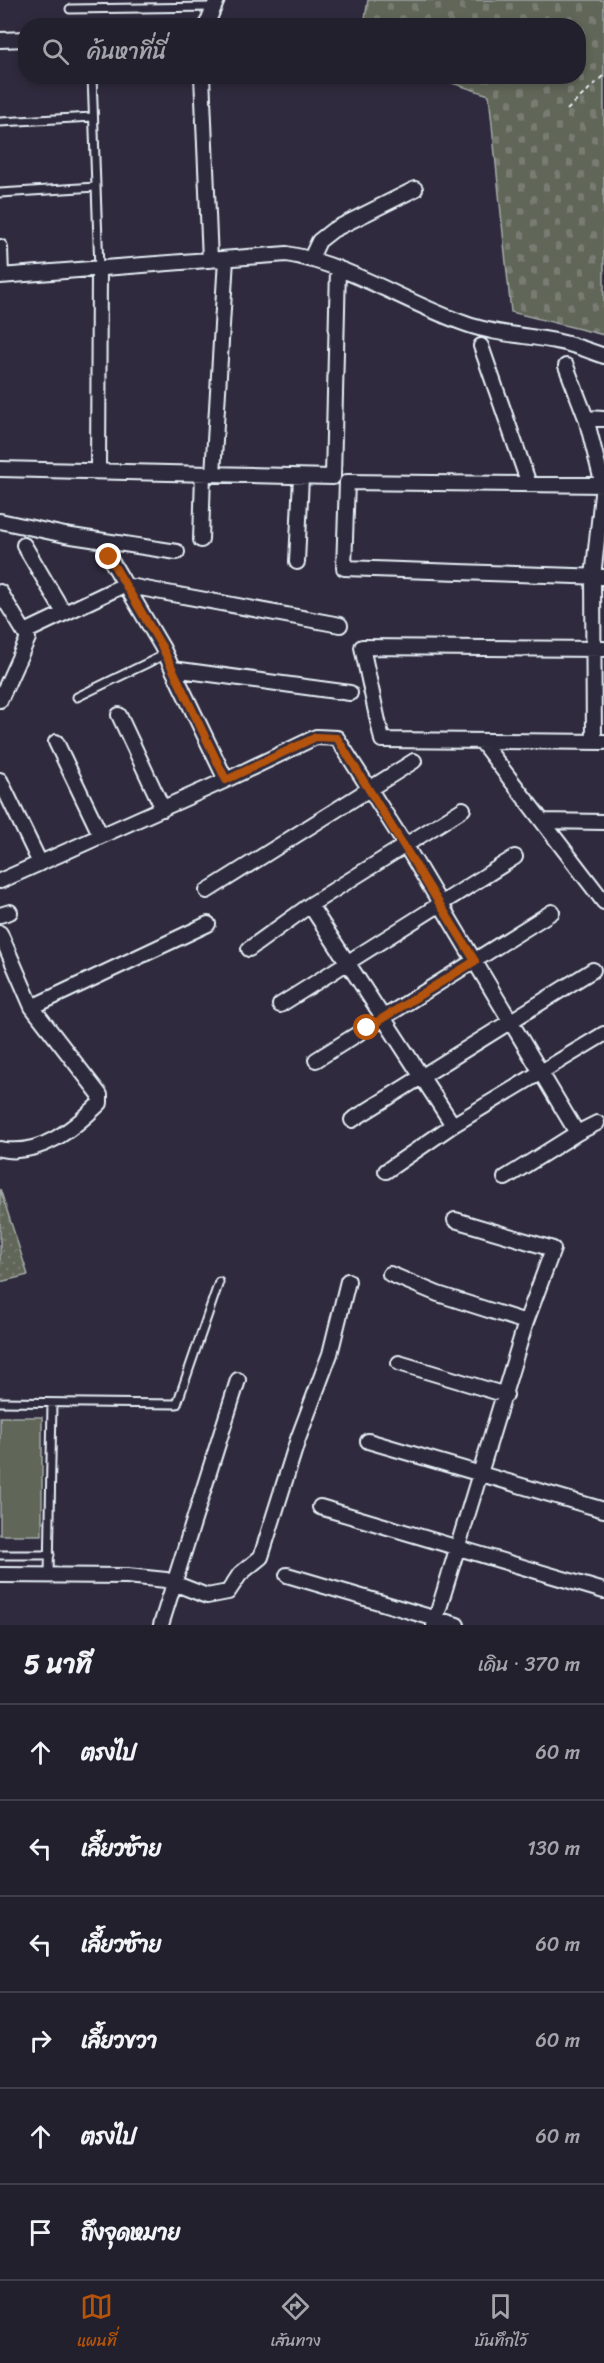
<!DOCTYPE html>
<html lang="th">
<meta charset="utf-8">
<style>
body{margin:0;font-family:Sriracha,"Playpen Sans Thai",sans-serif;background:#2b2836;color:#f1f3f6}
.stop{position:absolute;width:18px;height:18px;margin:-14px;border:4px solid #b45309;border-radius:50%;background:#fff}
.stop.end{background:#b45309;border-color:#fff;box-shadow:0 2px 6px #0008}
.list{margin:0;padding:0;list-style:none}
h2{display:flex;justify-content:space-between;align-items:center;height:78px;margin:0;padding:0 24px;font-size:26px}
h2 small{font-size:20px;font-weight:400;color:#a3a3aa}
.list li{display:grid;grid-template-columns:39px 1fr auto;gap:18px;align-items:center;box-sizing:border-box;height:96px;padding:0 24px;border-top:2px solid #403e4a}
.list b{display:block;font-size:22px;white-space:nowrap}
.list em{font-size:20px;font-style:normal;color:#a3a3aa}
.icon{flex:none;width:33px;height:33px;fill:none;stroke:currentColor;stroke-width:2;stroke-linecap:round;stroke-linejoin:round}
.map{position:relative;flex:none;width:604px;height:1625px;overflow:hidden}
.search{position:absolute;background:#23202e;box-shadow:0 3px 9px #0003;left:18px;right:18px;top:18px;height:66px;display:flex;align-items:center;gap:15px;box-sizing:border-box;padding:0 21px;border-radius:24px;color:#a3a3aa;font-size:22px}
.sheet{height:654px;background:#23202e}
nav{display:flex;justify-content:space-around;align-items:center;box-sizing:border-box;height:84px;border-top:2px solid #403e4a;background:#23202e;font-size:16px;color:#a3a3aa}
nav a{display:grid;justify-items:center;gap:3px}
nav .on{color:#b45309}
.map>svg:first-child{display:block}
</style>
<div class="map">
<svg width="604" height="1625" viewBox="0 0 604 1625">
<defs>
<pattern id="grass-dots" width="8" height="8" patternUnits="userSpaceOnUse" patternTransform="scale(1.5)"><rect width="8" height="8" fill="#616659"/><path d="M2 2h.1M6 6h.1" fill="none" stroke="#787c72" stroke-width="1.8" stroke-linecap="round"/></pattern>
<pattern id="cemetery-stones" width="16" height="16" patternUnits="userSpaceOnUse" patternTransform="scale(1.5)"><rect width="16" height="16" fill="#616659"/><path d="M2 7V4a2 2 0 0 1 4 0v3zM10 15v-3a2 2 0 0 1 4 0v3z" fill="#787c72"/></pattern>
</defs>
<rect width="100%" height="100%" fill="#2f2a3d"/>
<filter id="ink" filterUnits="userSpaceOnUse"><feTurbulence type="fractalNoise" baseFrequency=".0167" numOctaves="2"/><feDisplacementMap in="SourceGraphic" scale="12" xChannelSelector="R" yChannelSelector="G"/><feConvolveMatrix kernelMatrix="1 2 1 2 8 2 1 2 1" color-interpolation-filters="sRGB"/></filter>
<g filter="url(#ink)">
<path fill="url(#grass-dots)" stroke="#a4aca8" stroke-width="1.5" d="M0,1189L28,1275L0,1282Z"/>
<path fill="url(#cemetery-stones)" stroke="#a4aca8" stroke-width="1.5" d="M368,0H604V335L511,312L489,95L434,77L578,76V26L364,25Z"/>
<path fill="#616659" stroke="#a4aca8" stroke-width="1.5" d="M0,1417H42V1535H0Z"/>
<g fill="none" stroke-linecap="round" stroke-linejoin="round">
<g stroke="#e8f1f8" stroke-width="11">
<path id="lane" d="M70,9L213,7
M92,76L99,269
M0,122L93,117
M0,193L96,187
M77,697L166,654
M0,1402L177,1404L219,1282
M0,1555H50
M49,1575L52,1403"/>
</g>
<g stroke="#e8f1f8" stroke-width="18">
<path id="street" d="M206,26L217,0
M0,40L26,39
M202,76L210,260
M0,247L1,276
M311,258L319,241L333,230L415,189
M0,276L287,254C350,265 406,303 466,324C496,335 529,335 560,342C575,345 590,351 604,356
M481,346L529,484
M566,366L586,418L603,485L593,577L594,742
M586,418L604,419
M0,469L333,477L338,268
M98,471L99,269
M213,474L226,259
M604,485L347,482L344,568L604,577
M0,521L65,535L177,552
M201,540L203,474
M24,545L64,613
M109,557L162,647L226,780
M297,562L301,477
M0,592L28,638L0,700
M25,632L124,585L340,625
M604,649L362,647L382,740L604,742
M173,669L350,693
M119,715L163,809
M481,741L604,902
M56,742L101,836
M0,780L40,863
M542,821L604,822
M0,881L226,780L316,737L337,738L406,846L577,1133
M207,891L414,761
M310,905L453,1125
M0,915L10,912
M0,933L32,1007L100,1095V1103C73,1129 40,1157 0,1149
M249,949L310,905L463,809
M280,1005L515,857
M32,1007L208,924
M316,1060L552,912
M352,1120L593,970
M386,1171L453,1125L604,1034
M505,1178L577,1133L597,1123
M390,1274L438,1294L526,1322
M399,1363L506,1395
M368,1441L604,1510
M320,1507L604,1591
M0,1575L127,1576L166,1580L207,1596L228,1592L240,1574L261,1557L298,1439L330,1354L348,1281
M287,1575L457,1625
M161,1625L238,1380
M434,1625L526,1322L553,1249L455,1220"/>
</g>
<path stroke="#e8f1f8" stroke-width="2" stroke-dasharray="4.5 4.5" stroke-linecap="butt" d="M567,110L604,75"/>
<use href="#lane" stroke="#2f2a3d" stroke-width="7"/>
<use href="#street" stroke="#2f2a3d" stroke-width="14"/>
</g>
</g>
<g fill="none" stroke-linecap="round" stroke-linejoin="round" filter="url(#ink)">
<path stroke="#b45309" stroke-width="8" d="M109,557L162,647L226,780L316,737L337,738L475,961L367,1028"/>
</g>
</svg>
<div class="stop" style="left:367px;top:1028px"></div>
<div class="stop end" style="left:109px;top:557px"></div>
<div class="search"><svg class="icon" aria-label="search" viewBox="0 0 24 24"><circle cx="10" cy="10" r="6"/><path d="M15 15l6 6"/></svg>ค้นหาที่นี่</div>
</div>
<section class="sheet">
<h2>5 นาที<small>เดิน · 370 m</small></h2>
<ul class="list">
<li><svg class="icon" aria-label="ahead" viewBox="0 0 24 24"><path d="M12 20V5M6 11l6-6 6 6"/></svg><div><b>ตรงไป</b></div><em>60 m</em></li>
<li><svg class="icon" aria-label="left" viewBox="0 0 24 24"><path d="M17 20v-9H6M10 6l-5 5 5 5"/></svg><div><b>เลี้ยวซ้าย</b></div><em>130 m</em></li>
<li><svg class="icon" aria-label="left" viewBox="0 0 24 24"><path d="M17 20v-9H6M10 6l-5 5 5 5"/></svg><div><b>เลี้ยวซ้าย</b></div><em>60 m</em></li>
<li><svg class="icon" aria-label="right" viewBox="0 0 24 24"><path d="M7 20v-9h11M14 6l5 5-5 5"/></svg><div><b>เลี้ยวขวา</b></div><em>60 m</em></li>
<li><svg class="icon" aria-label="ahead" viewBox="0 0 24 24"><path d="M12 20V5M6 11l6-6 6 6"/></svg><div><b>ตรงไป</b></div><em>60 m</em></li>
<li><svg class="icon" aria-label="arrive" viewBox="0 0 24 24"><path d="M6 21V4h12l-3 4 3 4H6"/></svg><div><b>ถึงจุดหมาย</b></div></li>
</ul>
</section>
<nav>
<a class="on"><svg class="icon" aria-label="map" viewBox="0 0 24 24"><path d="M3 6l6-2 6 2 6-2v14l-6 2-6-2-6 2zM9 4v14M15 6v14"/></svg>แผนที่</a>
<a><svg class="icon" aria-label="directions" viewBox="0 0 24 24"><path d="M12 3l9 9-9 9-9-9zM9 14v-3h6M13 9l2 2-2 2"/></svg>เส้นทาง</a>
<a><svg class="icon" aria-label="saved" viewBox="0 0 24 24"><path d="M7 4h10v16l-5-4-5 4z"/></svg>บันทึกไว้</a>
</nav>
